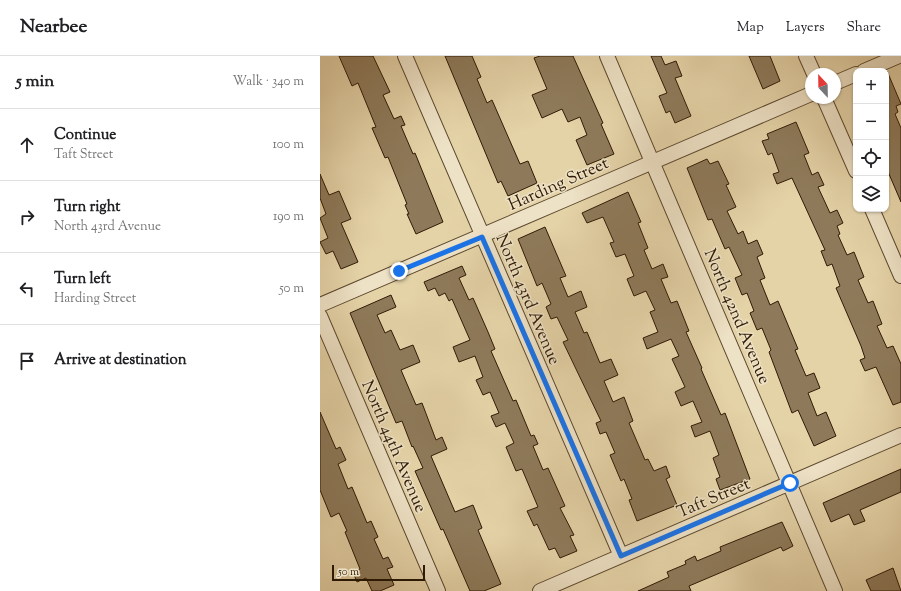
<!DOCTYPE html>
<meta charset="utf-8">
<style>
body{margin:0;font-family:"Sorts Mill Goudy",serif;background:#f2f2f2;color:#202124}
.controls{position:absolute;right:12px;top:12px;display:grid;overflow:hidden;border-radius:8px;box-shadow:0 1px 3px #0004}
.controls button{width:36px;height:36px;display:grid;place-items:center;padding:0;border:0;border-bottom:1px solid #e0e0e0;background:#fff;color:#202124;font:20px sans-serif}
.compass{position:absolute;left:485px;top:12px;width:36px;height:36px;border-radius:50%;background:#fff;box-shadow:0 1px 3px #0004;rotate:338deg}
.scale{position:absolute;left:12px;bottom:10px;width:93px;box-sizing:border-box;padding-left:4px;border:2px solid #2f1a05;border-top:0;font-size:11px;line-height:14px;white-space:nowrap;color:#2f1a05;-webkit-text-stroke:3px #eee2c6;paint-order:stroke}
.stop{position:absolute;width:12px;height:12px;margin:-9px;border:3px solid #1a73e8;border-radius:50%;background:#fff}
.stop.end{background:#1a73e8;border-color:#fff;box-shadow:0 1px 4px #0008}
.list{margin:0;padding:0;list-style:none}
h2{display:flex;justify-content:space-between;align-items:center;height:52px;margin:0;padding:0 16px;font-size:17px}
h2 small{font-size:13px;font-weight:400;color:#757577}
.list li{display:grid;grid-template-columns:26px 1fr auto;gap:12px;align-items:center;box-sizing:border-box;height:72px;padding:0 16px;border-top:1px solid #e0e0e0}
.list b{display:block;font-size:15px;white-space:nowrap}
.list p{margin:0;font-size:13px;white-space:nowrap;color:#757577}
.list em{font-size:13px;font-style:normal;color:#757577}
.icon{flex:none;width:22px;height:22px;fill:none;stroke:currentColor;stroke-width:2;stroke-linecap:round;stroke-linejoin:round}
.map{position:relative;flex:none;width:581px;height:535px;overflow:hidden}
header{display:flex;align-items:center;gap:24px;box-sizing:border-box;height:56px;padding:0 20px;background:#fff;border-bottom:1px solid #e0e0e0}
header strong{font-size:19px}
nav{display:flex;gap:22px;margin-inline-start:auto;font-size:14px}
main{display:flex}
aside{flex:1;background:#fff}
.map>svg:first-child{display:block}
</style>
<header>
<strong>Nearbee</strong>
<nav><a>Map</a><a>Layers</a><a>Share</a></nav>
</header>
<main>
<aside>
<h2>5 min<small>Walk · 340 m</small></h2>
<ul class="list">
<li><svg class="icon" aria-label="ahead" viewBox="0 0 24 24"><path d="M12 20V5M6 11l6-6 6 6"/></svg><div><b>Continue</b><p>Taft Street</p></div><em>100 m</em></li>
<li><svg class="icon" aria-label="right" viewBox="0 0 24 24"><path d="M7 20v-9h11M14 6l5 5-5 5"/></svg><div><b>Turn right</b><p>North 43rd Avenue</p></div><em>190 m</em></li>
<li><svg class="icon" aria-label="left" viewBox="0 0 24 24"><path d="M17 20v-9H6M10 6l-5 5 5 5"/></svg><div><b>Turn left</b><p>Harding Street</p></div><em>50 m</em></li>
<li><svg class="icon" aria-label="arrive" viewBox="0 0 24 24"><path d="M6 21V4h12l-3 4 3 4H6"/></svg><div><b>Arrive at destination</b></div></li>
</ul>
</aside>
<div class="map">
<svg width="581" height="535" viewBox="0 0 581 535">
<rect width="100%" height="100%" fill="#e5d3a8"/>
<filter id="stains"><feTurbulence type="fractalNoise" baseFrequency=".005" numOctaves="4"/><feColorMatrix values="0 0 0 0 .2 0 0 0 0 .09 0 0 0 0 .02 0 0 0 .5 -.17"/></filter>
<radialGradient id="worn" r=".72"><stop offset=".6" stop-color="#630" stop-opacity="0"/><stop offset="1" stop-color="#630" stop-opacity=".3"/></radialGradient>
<path fill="#8e7a5a" stroke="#2f1a05" d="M19,0H53L70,36L63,39L74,63L81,60L85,69L81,70L93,98L95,97L123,166L96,178L87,158H89L85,149L87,148L68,101L65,102L52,72L56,71L38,27L32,30Z
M125,0H152L161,21L157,23L167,47L172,44L200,108L208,105L217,127L188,140L181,125L178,127Z
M220,0H253L283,67L281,68L294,98L267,109L256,84L267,79L260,61L248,66L242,53L222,62L212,39L227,33L214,2Z
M331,0H341L345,9L356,5L362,20L355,22L371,60L355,67L350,55L346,57L339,40L347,37Z
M429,0H450L460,25L443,33Z
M567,15L581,48L576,50L578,56L575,58L581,72V146L566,111Z
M476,66L489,97L484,99L492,119L498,116L504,129L498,131L510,157L517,154L523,167L517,170L520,178L518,179L527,199L534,196L544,221L538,224L548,247L553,245L562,268L557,270L567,292L573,290L581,308V346L573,349L556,311L545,315L540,304L545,302L541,290L516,232L520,230L512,208L507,210L501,195L505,194L472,122L457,128L453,118L459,116L452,97L448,99L442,85L449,83L447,78Z
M387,103L390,108L398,105L409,128L406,129L416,151L407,155L418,178L423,175L428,188L437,184L443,198L437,201L445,222L440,224L450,249L458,245L478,293L475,294L486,320L494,317L500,332L488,337L497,360L506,356L516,380L494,390L478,354L472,357L449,296L451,294L442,272L437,274L430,257L434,255L427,237L422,239L415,222L422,219L409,191L405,193L392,163L388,164L367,112Z
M0,118L9,139L19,135L31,163L21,167L38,206L21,213L13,195L6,198L0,186L8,182L0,162L6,158L0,142Z
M308,136L321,166L318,167L328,192L324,194L332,213L343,208L348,221L341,223L351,247L357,245L369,275L366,276L382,312L381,313L401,359L405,357L430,423L400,434L396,423L400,421L393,402L399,399L390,375L375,381L371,370L382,366L373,345L361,350L355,336L365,331L352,303L359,300L351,283L327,293L323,282L338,276L330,256L335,254L326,235L314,240L307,223L314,220L305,198L296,201L290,187L294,186L283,161L267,167L262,157Z
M225,171L246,220L240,222L248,241L261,235L267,251L255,256L264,277L267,276L280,307L291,303L298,319L284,325L293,346L304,341L313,365L309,367L325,404L328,403L334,415L346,410L350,421L346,423L357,449L317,465L309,444L312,443L304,423L301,425L290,399L295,397L286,376L280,378L276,367L281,365L243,286L248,284L237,261L231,263L226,251L231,248L222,227L217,230L198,183Z
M142,210L146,219L139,222L149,244L153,242L168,276L175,293L171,295L193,345L196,344L211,380L214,379L218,388L213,390L223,414L228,412L245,450L240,452L254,479L250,480L257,495L240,502L235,492L229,494L217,468L214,470L207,455L218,451L202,413L196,415L186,391L194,387L185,367L176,371L171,360L179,357L170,336L163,339L156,324L163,321L155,300L139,306L133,291L150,284L132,243L129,245L125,237L119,240L115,232L108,235L104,226Z
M71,239L76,251L57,259L65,277L71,274L80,294L93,289L100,306L81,314L96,349L102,347L116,384L122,381L127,393L111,400L135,456L153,449L162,472L158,474L181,528L164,535H150L123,473L121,474L95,415L103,412L93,390L92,391L82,365L76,367L30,257Z
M0,356L16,393L20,391L26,404L18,408L28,433L32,431L47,467L51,465L58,481L54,483L63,503L68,501L73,511L67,513L74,529L60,535H52L46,522L37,526L33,516L40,513L25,476L27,475L19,457L11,461L0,434Z
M581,413V436L540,454L545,465L534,469L529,458L511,466L503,447Z
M462,466L473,490L463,495L461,491L369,530L371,535H318L349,521L347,516L366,508L365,505L375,500L377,505L401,495L400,491Z
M573,512L581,535H551L546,524Z"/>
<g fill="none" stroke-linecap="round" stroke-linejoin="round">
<g stroke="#5c482e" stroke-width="16">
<path id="minor" d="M85,0L301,500
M287,0L515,535
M486,0L494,18
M544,15L579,0
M515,27L536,18
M504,42L536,115
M552,153L581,220
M0,249C164,180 327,107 491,38
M0,260L118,535
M220,535L581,379"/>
</g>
<use href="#minor" stroke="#eee2c6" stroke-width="14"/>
</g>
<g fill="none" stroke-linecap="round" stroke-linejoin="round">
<path stroke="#1a73e8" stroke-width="5" d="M79,215L162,181L301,500L470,427"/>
</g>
<g text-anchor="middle" stroke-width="3" stroke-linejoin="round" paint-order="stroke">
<g font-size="17" fill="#2f1a05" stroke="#eee2c6">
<text transform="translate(238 127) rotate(-24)" y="6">Harding Street</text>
<text transform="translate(209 243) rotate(67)" y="6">North 43rd Avenue</text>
<text transform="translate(418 260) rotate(67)" y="6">North 42nd Avenue</text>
<text transform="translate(75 390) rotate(67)" y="6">North 44th Avenue</text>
<text transform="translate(393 441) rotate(-23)" y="6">Taft Street</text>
</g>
</g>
<rect width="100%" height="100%" filter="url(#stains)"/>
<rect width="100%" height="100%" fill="url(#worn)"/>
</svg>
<div class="controls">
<button>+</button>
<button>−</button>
<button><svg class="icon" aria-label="locate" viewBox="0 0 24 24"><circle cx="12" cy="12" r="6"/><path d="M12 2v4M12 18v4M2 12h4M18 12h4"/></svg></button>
<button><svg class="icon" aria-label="layers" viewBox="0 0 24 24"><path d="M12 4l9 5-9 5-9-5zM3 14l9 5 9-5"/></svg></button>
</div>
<svg class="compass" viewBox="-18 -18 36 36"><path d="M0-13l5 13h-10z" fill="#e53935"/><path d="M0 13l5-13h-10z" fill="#757577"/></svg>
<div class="scale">50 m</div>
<div class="stop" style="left:470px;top:427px"></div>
<div class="stop end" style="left:79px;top:215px"></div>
</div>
</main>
